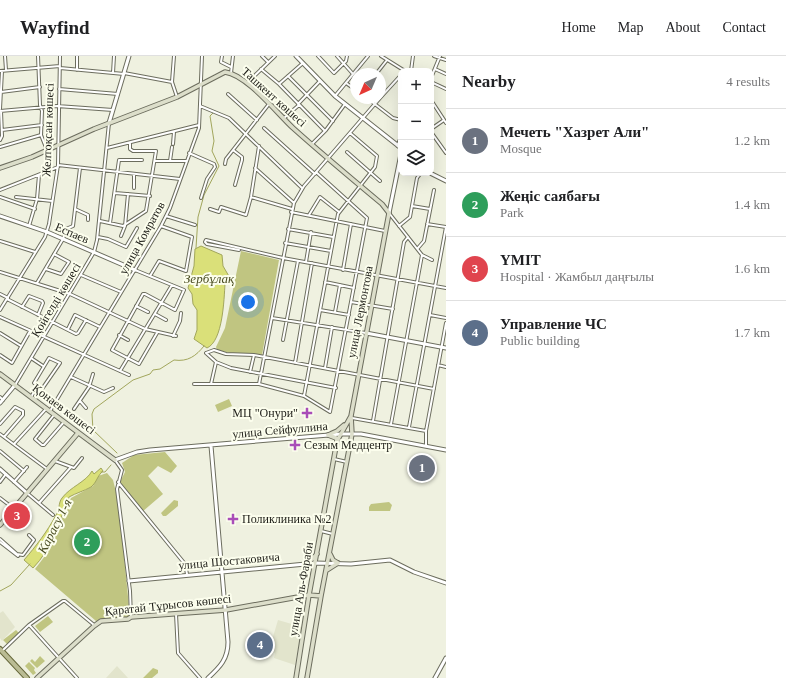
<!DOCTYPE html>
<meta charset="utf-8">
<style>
body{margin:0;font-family:Georgia,serif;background:#f2f2f2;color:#202124}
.controls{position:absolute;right:12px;top:12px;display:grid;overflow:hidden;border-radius:8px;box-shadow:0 4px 16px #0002}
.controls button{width:36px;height:36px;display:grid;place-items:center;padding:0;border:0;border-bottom:1px solid #e0e0e0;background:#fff;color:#202124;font:20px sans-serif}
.compass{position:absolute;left:350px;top:12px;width:36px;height:36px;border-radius:50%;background:#fff;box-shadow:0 4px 16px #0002;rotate:224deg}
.you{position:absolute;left:248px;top:246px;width:14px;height:14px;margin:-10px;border:3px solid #fff;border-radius:50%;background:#1a73e8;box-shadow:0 0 0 6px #1a73e833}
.badge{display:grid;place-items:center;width:26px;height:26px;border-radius:50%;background:#a94db8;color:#fff;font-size:13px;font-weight:700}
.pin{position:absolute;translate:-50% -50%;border:2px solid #fff;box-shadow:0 1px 4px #0006}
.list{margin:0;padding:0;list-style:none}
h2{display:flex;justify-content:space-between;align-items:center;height:52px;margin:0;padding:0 16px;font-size:17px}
h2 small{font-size:13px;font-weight:400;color:#757577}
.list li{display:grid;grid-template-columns:26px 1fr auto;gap:12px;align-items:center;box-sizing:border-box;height:64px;padding:0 16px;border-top:1px solid #e0e0e0}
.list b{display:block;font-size:15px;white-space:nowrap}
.list p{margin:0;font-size:13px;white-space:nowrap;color:#757577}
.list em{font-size:13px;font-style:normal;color:#757577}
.icon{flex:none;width:22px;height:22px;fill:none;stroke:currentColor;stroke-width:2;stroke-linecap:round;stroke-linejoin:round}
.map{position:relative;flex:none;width:446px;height:622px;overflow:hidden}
header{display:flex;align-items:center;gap:24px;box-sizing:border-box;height:56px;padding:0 20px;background:#fff;border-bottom:1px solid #e0e0e0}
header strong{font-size:19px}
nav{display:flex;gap:22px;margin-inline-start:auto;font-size:14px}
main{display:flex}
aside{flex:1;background:#fff}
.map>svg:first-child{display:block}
</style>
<header>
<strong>Wayfind</strong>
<nav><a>Home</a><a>Map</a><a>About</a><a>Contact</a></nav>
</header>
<main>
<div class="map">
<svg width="446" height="622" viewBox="0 0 446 622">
<rect width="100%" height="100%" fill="#eff1e0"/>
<path fill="#e2e4cc" d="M3,555L15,571L2,585L0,582V557Z
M278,564L302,571L295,609L274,602L275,597L269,594Z
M117,610L128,622H106Z"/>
<path fill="#c0c581" d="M241,195L279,204L262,299L248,297L235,298L217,294L216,291L225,272Z
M229,343L232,350L218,356L215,349Z
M165,396L177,410L171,417L158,410L148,420L163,438L142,456L120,426L125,416L122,407L134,399Z
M107,417L113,424L119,448L130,561L96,565L35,513L45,500L71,442L93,430L98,420Z
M174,444L178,445V450L166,460H163L161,457Z
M389,446L392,449L390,455H369V451L371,448Z
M48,560L53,566L40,576L35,570Z
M16,574L19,577L7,588L3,584Z
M40,600L45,605L37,612L30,605L32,603L35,606Z
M29,606L35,612L34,614L36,617L33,619L25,610Z
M153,612L158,614V617L152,622H143Z"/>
<path fill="#dae079" stroke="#a2a65c" d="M201,190L222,199L223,210L230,222L225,228C224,243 223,285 207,292L194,283L197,274V254L193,248L192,238L188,232L194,210L195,193Z
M101,412L103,415C97,420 97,426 91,431C84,435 76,437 69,441C59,465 52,493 33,512L24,504C36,490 47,476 56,459C60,454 58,447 62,442C70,431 86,426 92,415L94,418Z"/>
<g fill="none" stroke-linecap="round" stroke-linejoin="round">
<path stroke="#a2a65c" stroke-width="1" d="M196,192L198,161L204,139L219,110L212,95L214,85L210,60L213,57
M117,397L93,374L92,358L94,353L133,324L150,318L153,314L160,313L174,304C188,306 196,300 204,290
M101,416H105L111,409
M0,535L11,529L30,508"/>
<g stroke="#6c6d5e" stroke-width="4">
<path id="minor" d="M5,0L6,14
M38,0L40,49L42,55L41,79L47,94
M174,0L172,26L177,41
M222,0L221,6L231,11
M262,0L268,6
M318,0L334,17L346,5L347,0
M337,0L353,18
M381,0L405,15
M434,0L446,4
M60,12L124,18
M261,13L279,28L325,75
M435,13L446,18
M77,14V0
M0,15L60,10
M411,15L413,0
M113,17L114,0
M124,17L172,26
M231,17L233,0
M376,18L387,4
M288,20L333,65
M431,22L440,0
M431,26L446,33
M247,27L275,0
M346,27L356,34
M279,28L303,7
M59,33L118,38
M1,36L40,31
M228,38L257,64
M335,40L368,0
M367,42L393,62L401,64
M380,42L401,19
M431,44L446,67
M298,48L320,25
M200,50L229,62L302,132
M0,53L2,15
M0,55L57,50L113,54
M284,62L299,49
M264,72L315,118
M431,73L444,64
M2,74L42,69
M431,76L446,97
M0,84L2,80L1,55
M173,88L174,76
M312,88L326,74L345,48
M0,91L41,79
M107,92L199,69
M233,94L242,101V104L235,129
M347,96L380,125
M189,97L214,108L215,111L207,123L201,142
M155,105H186
M170,105L172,91
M225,108L226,103L269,48
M58,109L180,123
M255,112L294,147
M134,132V118
M0,134L58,111
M115,137L150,140
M0,141L35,153
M16,141L52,145
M251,141L292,153
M412,150L430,153
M75,153L88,159V164
M210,153L219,156L221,151L246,159L251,141L259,90
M291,156L385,175
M389,157L422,199L432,204
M309,159L320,141L339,156
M166,160L195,169
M100,165L123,170L146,155L156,95H133L130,93V87
M110,167L119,104H142
M29,170L37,143L39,119
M399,170L410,161L417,122L421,117
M288,173L333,181
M121,180L125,170L128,138
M98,181L108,183L126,191L137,172
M206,184L283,202L446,232
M206,184L205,186L207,188L239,194
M0,185L35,196
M285,187L331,195
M418,192L424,185L434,134
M306,206L311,176
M46,213L61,218L69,206L54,198
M135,214L184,234L175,254L145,238H143L112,294L139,308L157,277
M343,214L351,168
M0,216L70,238L145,273L176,280
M81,219L121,236
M150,220L159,205L186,215L192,181L161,170
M325,226L354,232
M37,227L63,183L66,173L73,170L80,112
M0,238L8,242
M7,243L76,278L78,277L86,264
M351,246L393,253
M136,250L148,256
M22,251L29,240L42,245L43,247L38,259
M0,254L45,181L49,168L58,109L60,0
M320,254L349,259
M335,256L340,229
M155,258L166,264
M430,259L446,262
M0,261L129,319
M272,262L366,277
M68,273L75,259L100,271
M0,277L21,290
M119,279L128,284
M173,280L180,265L181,257
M283,284L298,205
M206,297L214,294L226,298L254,299L434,333
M206,297L216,306L231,312L336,332
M0,299L12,307L30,275
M31,302L43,310
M49,302L60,307L42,333L34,327Z
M295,307L312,207
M438,309L446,311
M325,312L332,271
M120,315L172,229
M250,316L254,299
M71,321L104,336L113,332
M194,328H259L304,340L330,356L367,162L316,116
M211,328L216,306
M259,328L294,147L304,130L380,42
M15,329L94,196L97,184L109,67
M304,340L338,158L375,111L377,100L350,77
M0,341L3,344
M31,341L37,331
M80,345L86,352
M74,353L89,331L93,318
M50,355L161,170L170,152L199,72L202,0
M54,359L35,383L42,389H44L64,366
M352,362L426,375
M373,365L404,186L408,181
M0,368L15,351L23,355V359L4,381
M391,368L422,199
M409,371L446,171L427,168
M0,378L47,413
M14,388L46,353
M426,390V375L446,267
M0,395L24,415
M334,403L347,406
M115,404L122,414L117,433L130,535L131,561
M55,405L74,412L82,402
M0,426L6,418
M14,426L27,411
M118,426L185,508L187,518
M27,437L53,459
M0,442L13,452
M39,447L71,411
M321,475L333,478
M0,483L18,499
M0,486L18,500
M17,498L23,499L34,484L29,479
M176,558L178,597L200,622
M30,570L77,622
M2,595L29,569L63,545H65L94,569"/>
</g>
<g stroke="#6c6d5e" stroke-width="5">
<path id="tertiary" d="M296,0L335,40L401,92
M109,67L129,0
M398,90L401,82
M430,117L446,125
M389,157L401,98
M0,160L47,176L135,214
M366,277L446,292
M0,347L15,329
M115,404L137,396L150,394L341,378H361L446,394
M0,413L27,437
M129,525L316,507L351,508L390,504L414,516L446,527
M208,622C220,611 228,603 228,586L211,390
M435,622L446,602"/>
</g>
<g stroke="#6c6d5e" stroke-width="5.5">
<path id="secondary" d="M0,112L32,101L94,73L177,41L225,16C247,19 276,56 293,72C322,98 352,123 382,148L389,157L351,360L352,378L321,540L307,622
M0,318L115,404
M328,379L337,375L344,369
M328,379L336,382L337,385
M0,469L78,377
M330,498L333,504L338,507
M307,508L317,498
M327,514L338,507
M37,622L94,570L101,565L128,563L131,561L226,554L309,539L321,540
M296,622L309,539L337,385L351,360"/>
</g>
<g stroke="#66683a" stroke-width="6">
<path id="primary" d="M0,593L27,622"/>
</g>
<use href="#minor" stroke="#fff" stroke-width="2"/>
<use href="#tertiary" stroke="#fff" stroke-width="3"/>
<use href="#secondary" stroke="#dcdeca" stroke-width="3.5"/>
<use href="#primary" stroke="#babc94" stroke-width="4"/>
</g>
<g fill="#a94db8" stroke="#fcfeed" stroke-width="1.5">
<path d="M305 351h4v4h4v4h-4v4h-4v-4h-4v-4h4z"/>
<path d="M293 383h4v4h4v4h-4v4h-4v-4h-4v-4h4z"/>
<path d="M231 457h4v4h4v4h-4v4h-4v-4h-4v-4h4z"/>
</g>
<g text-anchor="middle" stroke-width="4" stroke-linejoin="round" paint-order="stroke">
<g font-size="12" fill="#1e1e18" stroke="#fcfeed">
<text transform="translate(274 41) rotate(42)" y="4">Ташкент көшесі</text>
<text transform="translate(48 74) rotate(-88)" y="4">Желтоқсан көшесі</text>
<text transform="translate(72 177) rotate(23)" y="4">Еспаев</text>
<text transform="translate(142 182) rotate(-61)" y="4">улица Комратов</text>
<text transform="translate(56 244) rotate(-59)" y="4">Қойгелді көшесі</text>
<text transform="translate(360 256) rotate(-79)" y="4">улица Лермонтова</text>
<text transform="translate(64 353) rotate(37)" y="4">Қонаев көшесі</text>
<text transform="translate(280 374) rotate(-5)" y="4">улица Сейфуллина</text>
<text transform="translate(229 505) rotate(-5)" y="4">улица Шостаковича</text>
<text transform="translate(301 533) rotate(-80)" y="4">улица Аль-Фараби</text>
<text transform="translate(168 549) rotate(-6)" y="4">Қаратай Тұрысов көшесі</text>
</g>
<g font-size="12" fill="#1e1e18" stroke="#fcfeed" text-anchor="start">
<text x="298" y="361" text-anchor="end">МЦ "Онури"</text>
<text x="304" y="393">Сезым Медцентр</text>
<text x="242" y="467">Поликлиника №2</text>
</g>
<g font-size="13" font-style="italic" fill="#4a4d22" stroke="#fcfeed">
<text x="209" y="227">Зербұлақ</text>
<text transform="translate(54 470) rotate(-63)" y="5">Карасу 1-я</text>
</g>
</g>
</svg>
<div class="controls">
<button>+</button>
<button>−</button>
<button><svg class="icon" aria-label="layers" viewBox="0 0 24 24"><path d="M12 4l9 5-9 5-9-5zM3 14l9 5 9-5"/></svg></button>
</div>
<svg class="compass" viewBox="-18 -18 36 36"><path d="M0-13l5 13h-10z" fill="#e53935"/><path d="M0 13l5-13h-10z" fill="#757577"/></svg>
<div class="you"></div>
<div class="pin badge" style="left:422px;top:412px;background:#6b7280">1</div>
<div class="pin badge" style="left:87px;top:486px;background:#2e9e5b">2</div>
<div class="pin badge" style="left:17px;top:460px;background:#e0444e">3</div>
<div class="pin badge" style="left:260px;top:589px;background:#5c6f8a">4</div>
</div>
<aside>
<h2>Nearby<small>4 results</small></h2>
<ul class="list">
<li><span class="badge" style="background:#6b7280">1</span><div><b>Мечеть &quot;Хазрет Али&quot;</b><p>Mosque</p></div><em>1.2 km</em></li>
<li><span class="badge" style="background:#2e9e5b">2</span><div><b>Жеңіс саябағы</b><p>Park</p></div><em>1.4 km</em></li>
<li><span class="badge" style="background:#e0444e">3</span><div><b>YMIT</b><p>Hospital · Жамбыл даңғылы</p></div><em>1.6 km</em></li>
<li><span class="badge" style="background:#5c6f8a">4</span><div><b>Управление ЧС</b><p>Public building</p></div><em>1.7 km</em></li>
</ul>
</aside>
</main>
